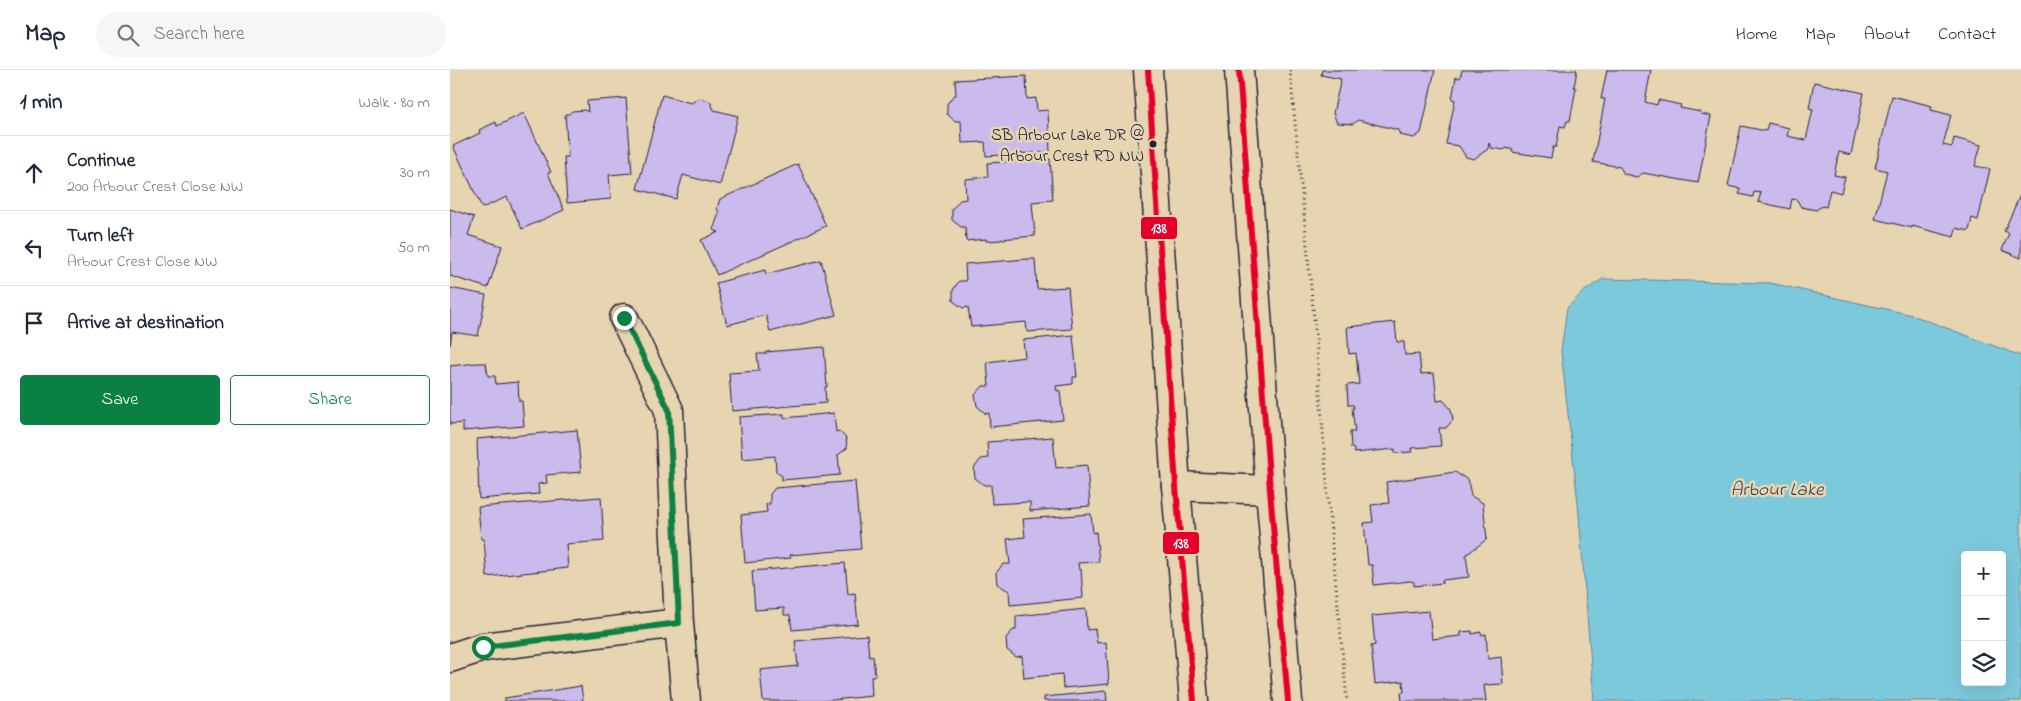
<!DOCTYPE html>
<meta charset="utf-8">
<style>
body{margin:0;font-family:"Indie Flower",sans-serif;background:#f6f6f7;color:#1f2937}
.controls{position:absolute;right:15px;bottom:15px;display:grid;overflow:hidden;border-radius:5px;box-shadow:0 5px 20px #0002}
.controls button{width:45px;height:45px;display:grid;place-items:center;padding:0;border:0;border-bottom:1px solid #e0e1e3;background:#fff;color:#1f2937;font:25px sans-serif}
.stop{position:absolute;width:15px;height:15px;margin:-11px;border:4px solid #0b8043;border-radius:50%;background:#fff}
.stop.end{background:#0b8043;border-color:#fff;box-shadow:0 1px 5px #0008}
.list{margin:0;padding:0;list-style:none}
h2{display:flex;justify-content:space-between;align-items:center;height:65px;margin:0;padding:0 20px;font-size:21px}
h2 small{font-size:16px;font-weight:400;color:#747a83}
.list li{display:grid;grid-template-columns:32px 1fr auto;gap:15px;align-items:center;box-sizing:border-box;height:75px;padding:0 20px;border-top:1px solid #e0e1e3}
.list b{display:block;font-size:19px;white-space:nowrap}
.list p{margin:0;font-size:16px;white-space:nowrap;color:#747a83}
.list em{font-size:16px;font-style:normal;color:#747a83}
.actions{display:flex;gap:10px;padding:15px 20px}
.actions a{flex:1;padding:11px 0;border:1px solid #0b8043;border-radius:5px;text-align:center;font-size:18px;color:#0b8043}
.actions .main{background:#0b8043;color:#fff}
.icon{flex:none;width:28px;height:28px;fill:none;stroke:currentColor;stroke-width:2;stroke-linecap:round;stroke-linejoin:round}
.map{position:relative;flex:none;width:1571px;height:631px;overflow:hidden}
header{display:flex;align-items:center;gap:30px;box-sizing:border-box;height:70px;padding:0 25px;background:#fff;border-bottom:1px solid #e0e1e3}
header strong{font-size:24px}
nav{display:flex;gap:28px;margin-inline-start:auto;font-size:18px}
.search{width:350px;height:45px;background:#f6f6f7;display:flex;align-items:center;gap:12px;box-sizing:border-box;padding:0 18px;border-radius:28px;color:#747a83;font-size:19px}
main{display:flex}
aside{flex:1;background:#fff}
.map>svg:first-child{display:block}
</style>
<header>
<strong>Map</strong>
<div class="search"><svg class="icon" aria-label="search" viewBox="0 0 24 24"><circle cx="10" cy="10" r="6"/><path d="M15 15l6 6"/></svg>Search here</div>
<nav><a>Home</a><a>Map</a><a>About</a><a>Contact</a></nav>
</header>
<main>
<aside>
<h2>1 min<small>Walk · 80 m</small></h2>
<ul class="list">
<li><svg class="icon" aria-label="ahead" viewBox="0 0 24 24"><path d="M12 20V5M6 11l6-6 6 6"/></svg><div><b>Continue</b><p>200 Arbour Crest Close NW</p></div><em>30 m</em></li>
<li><svg class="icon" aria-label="left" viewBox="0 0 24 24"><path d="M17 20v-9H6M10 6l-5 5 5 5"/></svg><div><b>Turn left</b><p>Arbour Crest Close NW</p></div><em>50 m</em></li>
<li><svg class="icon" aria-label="arrive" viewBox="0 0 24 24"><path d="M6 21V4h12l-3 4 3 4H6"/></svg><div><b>Arrive at destination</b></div></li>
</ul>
<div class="actions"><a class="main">Save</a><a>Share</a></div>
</aside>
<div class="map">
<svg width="1571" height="631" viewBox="0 0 1571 631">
<rect width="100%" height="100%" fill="#e7d5b2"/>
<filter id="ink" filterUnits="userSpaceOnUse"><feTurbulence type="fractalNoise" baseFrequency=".02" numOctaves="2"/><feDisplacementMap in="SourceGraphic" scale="10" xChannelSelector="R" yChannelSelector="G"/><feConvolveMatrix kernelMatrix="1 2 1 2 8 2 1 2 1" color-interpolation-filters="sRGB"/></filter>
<g filter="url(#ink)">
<path fill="#7dc9dc" stroke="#59869c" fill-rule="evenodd" d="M1153,209L1320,213L1462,245L1571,286V631H1144L1128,433L1111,281L1117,238L1133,222ZM1515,485H1552V612H1515Z"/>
<path fill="#cabbec" stroke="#22223b" d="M872,0H985L971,63L964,68L950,65L948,60L908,50L903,54L887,53L883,43L891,9L871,5Z
M1012,0H1127L1124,17L1126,18L1120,51H1117L1115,57L1110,56L1106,77H1103L1101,88L1062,82L1063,80L1056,78L1054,80L1041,78L1039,73L1038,79L1024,89L1016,87L1009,76L996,74L1005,30L1002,29L1006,7L1010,8Z
M1157,0H1201L1195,32L1207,35L1208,30L1231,35L1230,38L1251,42V44L1261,46L1248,113L1193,103L1187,107L1174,104L1170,97L1143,92L1155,29H1151Z
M576,6L577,29L586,28L587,41L598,40L600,82L536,86L535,72L512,73L511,51H505L497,44V34L503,26L506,25L505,10Z
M1364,12L1414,23L1401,85L1389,82L1384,105L1395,107L1391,123L1380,120L1376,137L1372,136L1366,140L1351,137L1347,130L1342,129L1340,139L1308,132L1311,123L1304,122L1303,127L1289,124L1291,119L1278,116L1291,56L1316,61L1318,53L1339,58L1337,66L1356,70L1363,39L1359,38Z
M212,25L241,33L249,28L260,31L264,40L288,46L270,115L233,105L226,129L187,119Z
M1442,26L1482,36L1481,40L1501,45L1493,75L1502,77L1504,68L1531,75L1525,96L1540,99L1528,150L1522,148L1519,161L1506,158L1504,167L1462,156V158L1425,149L1437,101L1425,98Z
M176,28L182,103L159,105L161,129L117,133L114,87H118L115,44H119L122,41L135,40L138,42L137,31Z
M74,43L101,102L98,103L114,140L72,159L57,127L32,138L3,76L30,63L29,60L46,52L47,56Z
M600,89L603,130L582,132L585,166L551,169V170L536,171V169L516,171L515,157H511L502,150V139L510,130L516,129L515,109L538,107L537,93Z
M348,94L376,156L267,205L251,170L269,162L263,160L269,143L267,138L270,129Z
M1571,123V188L1552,180L1559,163L1554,161Z
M0,139L24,147L18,165L52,176L38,218L0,206Z
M577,189H585L587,219L618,217L622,259L577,262L576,252L521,257L518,237L513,238L503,231V220L509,211H516L515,194Z
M371,190L386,245L320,262L316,245L277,255L266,213L315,200L316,204Z
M0,218L36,225L28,266L2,262L0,275Z
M945,252L947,272H954L955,285L969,284L971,304L984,303L987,331L993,330L1001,339L1003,350L996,358H989L991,376L961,378L962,382L945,383V379L904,383V379L901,378L900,362H905L902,338H904L903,335H898L897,315L909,314L906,283L899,284L897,257Z
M623,265L627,307H623V314L606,316L607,321L610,320L613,350L540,357L539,343L536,344L527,336L525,325L533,316H539L537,292L575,287L573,270Z
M374,277L377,317H375L376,333L282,341L279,303L309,301L307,284H316V282Z
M27,293H36L38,306H45L46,314L68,312L69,331H72L74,356L13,361V353L0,354V296Z
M384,343L386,362L389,361L396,368L397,378L388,385L390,405L332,410V406L326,402L325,386L292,389L289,347L334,344V348Z
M127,360L131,402L96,405L97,413L88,414L89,424L29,429L27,369Z
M603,367L606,398L637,395L640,436L580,441V432L542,434L541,415H534L525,408L524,398L531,389L538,388L537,372Z
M1005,402L1018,410L1021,426L1033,433L1037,469L1016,485L1019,507L992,510L993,513L964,516V512L960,511L924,515L922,495H918L914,453L923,452L921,435L939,433L936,412Z
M405,411L411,479L340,485L341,488L295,493L291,445L317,442L316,434H320V424L325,418Z
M151,427L154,471L116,474L118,498L37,507L34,469H31L28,437Z
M641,444L643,463L646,462L649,492L628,493L629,500L631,499L633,528L560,535L559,521L547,514L546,503L553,494H560L557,469L575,467L573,449Z
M395,493L398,524L405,523L408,554L342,560L340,545H334V538L305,540L302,501Z
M636,539L637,560L645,559L647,573L656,572L659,614L613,618L612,604L574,608L572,586L566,587L557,580L556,568L563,560H566V546Z
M979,541L982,569L1011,566V562L1022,561V564L1031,562L1032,565L1036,564L1038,589L1051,587L1053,614L1034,615L1036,631H952L951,622H954L953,611L925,614L921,576L925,575L922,546Z
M417,565L419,587L423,586L425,606L421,607L422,626L373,631H313L310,600L348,596L345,571Z
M131,616L133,631H55V628Z
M656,621L657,631H594V627Z"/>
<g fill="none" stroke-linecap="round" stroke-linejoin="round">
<g stroke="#22223b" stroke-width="31">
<path id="minor" d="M174,248L219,340L229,553L236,631
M726,416L820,420
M0,588L33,577L229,553"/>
</g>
<g stroke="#22223b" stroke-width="31">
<path id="tertiary" d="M698,0L726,416L744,631
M789,0L820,420L838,631"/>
</g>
<path stroke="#22223b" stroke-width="3" stroke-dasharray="1 4" stroke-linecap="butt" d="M840,0L866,269L879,442L897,631"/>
<use href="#minor" stroke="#e7d5b2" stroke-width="28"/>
<use href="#tertiary" stroke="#e7d5b2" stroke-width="28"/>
<g stroke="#e7d5b2" stroke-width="10">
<path id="bus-1" d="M698,0L726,416L744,631
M789,0L820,420L838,631"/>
</g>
<use href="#bus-1" stroke="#e4002b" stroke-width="6"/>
</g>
</g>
<g fill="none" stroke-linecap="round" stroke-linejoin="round" filter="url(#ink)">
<path stroke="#0b8043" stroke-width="6" d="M33,577L229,553L219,340L174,248"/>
</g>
<circle fill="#22223b" stroke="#e7d5b2" stroke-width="2" cx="703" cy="74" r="4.5"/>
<g text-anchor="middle" stroke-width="5" stroke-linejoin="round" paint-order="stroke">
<g font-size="17" fill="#22223b" stroke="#e7d5b2" text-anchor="end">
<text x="694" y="70">SB Arbour Lake DR @<tspan x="694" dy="21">Arbour Crest RD NW</tspan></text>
</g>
<g font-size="19" font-style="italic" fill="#34435b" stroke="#e7d5b2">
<text x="1327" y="425">Arbour Lake</text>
</g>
</g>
<g stroke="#e7d5b2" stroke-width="2">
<rect x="690" y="146" width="38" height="24" rx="5" fill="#e4002b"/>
<rect x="712" y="461" width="38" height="24" rx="5" fill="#e4002b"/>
</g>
<g font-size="14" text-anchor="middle" font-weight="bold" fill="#fff">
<text x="709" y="163">138</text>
<text x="731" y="478">138</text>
</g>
</svg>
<div class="controls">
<button>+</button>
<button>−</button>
<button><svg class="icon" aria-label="layers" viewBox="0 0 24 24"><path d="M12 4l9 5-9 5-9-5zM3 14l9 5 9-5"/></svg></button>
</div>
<div class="stop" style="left:33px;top:577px"></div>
<div class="stop end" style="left:174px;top:248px"></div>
</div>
</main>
